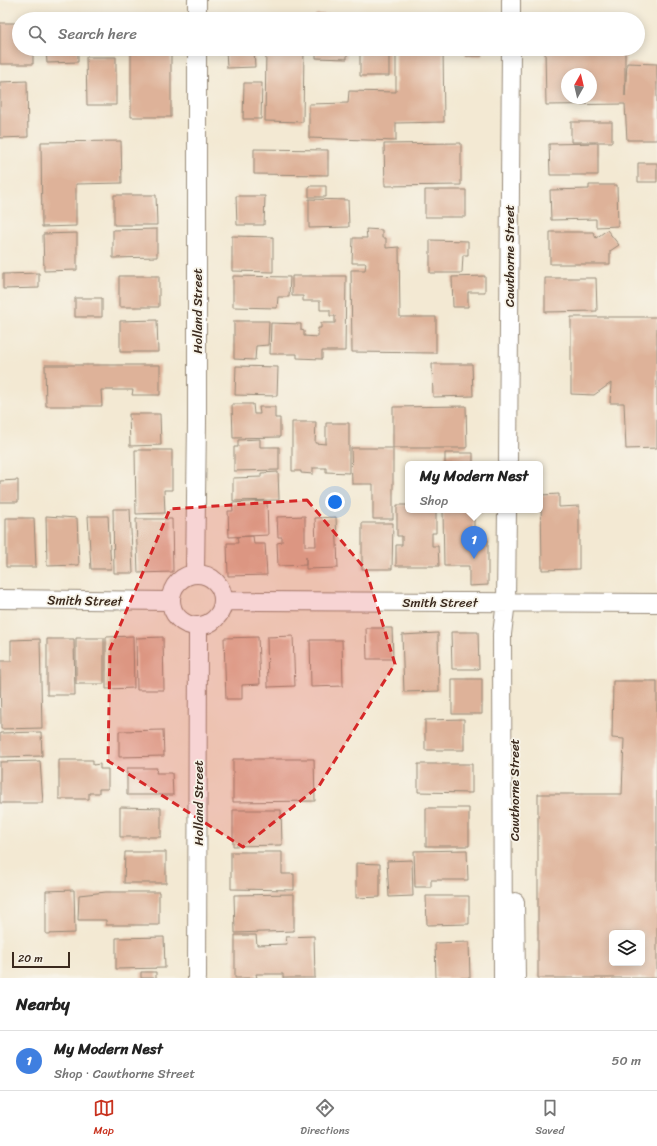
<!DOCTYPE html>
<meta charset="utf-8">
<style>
body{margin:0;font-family:Sriracha,sans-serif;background:#f2f2f2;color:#222}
.controls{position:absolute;right:12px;bottom:12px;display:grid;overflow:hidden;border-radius:6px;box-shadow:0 2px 10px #0003}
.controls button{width:36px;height:36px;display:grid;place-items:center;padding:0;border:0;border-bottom:1px solid #e0e0e0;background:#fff;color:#222;font:20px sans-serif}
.compass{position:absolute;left:561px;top:68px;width:36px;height:36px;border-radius:50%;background:#fff;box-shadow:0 2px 10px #0003;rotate:8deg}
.scale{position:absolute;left:12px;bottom:10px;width:58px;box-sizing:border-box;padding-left:4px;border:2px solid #3b2a1e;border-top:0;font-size:11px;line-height:14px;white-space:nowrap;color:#3b2a1e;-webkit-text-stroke:3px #f7f3e8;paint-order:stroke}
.you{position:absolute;left:335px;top:502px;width:14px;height:14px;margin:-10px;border:3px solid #fff;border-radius:50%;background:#1a73e8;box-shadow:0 0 0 6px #1a73e833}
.badge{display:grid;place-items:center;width:26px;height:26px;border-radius:50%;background:#c8321e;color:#fff;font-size:13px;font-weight:700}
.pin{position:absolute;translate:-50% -33px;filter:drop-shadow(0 1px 2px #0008)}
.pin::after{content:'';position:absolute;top:21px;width:14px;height:12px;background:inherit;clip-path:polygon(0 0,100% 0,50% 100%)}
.popup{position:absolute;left:405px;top:461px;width:138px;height:52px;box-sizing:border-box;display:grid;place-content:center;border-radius:6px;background:#fff;filter:drop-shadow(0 1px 3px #0005);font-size:13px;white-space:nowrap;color:#767676}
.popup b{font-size:15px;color:#222}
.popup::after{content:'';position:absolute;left:50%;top:100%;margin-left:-8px;border:8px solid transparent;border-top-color:#fff}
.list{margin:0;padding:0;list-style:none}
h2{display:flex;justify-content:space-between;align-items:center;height:52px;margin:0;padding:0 16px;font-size:17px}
h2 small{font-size:13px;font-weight:400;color:#767676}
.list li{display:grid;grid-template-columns:26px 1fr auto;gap:12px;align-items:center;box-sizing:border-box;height:60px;padding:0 16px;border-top:1px solid #e0e0e0}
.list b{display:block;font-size:15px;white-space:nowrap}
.list p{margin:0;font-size:13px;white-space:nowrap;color:#767676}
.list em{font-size:13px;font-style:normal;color:#767676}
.icon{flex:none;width:22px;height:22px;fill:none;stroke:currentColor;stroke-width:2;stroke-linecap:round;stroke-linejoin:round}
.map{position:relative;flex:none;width:657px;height:978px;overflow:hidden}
.search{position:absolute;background:#fff;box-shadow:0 2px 10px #0003;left:12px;right:12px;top:12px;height:44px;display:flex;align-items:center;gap:10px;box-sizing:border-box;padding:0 14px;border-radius:22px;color:#767676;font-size:15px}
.sheet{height:112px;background:#fff}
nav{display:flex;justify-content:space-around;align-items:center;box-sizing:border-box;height:56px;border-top:1px solid #e0e0e0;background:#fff;font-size:11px;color:#767676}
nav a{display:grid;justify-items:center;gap:2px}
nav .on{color:#c8321e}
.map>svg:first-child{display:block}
</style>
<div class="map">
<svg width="657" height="978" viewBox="0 0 657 978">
<rect width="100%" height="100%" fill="#f7f3e8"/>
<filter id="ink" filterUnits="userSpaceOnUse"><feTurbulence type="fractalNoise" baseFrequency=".025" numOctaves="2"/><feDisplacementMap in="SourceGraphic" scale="8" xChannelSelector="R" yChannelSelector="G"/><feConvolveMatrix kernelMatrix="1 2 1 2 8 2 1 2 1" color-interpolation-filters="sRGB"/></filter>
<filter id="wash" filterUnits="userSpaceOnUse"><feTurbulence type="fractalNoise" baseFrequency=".012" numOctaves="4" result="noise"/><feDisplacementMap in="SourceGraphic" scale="16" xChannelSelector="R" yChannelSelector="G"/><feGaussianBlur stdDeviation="0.9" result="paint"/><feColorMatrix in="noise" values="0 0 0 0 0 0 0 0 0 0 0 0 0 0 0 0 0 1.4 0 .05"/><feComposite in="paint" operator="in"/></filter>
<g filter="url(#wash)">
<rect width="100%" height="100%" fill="#f3e9d3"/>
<g id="blocks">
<path fill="#deb299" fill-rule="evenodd" d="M316,14L347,15V19H316Z
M0,23H19V49H33V64H0Z
M46,49H78V62L47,63Z
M93,49H120V51L94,52Z
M131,49H171V117H131Z
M226,49H254L255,67L227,68Z
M266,49H304L303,122L265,121Z
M316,49H347V59L316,58Z
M360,49H389V76H360Z
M396,49H443L444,122L396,123V141L309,138V104L348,103L349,91L396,92Z
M465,49H482V56H466Z
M545,49H625V96L627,63L657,64V140H627L625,104L546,105ZM567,74H591V98H567Z
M86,57H116V105H87Z
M27,81L28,137L0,138V82Z
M244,83H262L261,119H243Z
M571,122H612V142H571Z
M121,141L122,183L76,184V226L42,227L41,142Z
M461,143V185L385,186L384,144Z
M598,143V175H550L549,144Z
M254,149L328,150V175L254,174Z
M638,163H657V182H638Z
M589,185H617L618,226L596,227V219L551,220L550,190L589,189Z
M309,186H326V197H309Z
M425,190H466V217H425Z
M114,195H156L157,225H114Z
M236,196H265L264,225H237Z
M309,199L348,200L349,227L309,228Z
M157,229V257L113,258V230Z
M366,229L382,230V238H386V248L399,247L400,317H436V353L352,352L351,270H365L366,263H352L353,238H367Z
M607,230L619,245L610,251V264H550V232H593L596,238Z
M77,233V270L44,271L43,234Z
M232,236L273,237V272L232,271Z
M430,240L468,241V255H463L462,273H430Z
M39,273V288L3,289V274Z
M119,276H159V307H119Z
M233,276L290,277L289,297H278L277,308L233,307Z
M292,276H346L345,351H322V359L297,358V354H270L271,323L301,324V330L304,331V336L318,337V328H321V323H335V316H330V310H320V301H303V296H292Z
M485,276V292H468V307H453L452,277Z
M545,278H596L597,311L545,312Z
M75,298H102V317H75Z
M571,317H657V448L626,449L624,403H610L611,383L594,395L571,394Z
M157,320L158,352H120V321Z
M234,321H269L268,345L256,346L255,360L234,359Z
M432,364H472L473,396L433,397Z
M45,365H160V395H132L133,390H101L102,406H46Z
M236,366L278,367L277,396L235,395Z
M232,404H253L254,414H260L259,407H275V418H280V437L233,438Z
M466,406L467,448H393V407Z
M129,414H160L161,445L130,446Z
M292,422H316L315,443L326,444V423H349V473L326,472V468H313V474L301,473V471H292Z
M260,439V447H279V470L234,471V447H238V440Z
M351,448H393V519H373V484H352Z
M135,450H172V490H164L165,513L136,514Z
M445,453H473V464H445Z
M278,472L279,500L233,501V478L261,477V473Z
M18,480V502H0V481Z
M559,494V507L579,506V569L542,570L541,495Z
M267,501L268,535L229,537L228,511H233L232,503Z
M397,505H408V510H436V533H432V546H438L439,566H396V545H402V536H397Z
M113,509H130L133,573H114Z
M474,510V540H488V585L469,586V566H444L443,511Z
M46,516L77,518L79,565L47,566Z
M88,516H108L111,569H91Z
M305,516V546H316L315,518L336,517L338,568L306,569V557V565L278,566L277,543L282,542V537H278L277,517Z
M6,518H34L36,567H6Z
M136,519H172L173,572L138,573Z
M362,523H393L392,569H362Z
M253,536L254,544H265L267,575L228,576L227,543H238L237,537Z
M366,628H392L393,659H367Z
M451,632H478L479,669H452Z
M438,633L439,691L404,692L402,635Z
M133,636L134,688L106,689V637Z
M293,636L295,686L268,687L267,637Z
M163,637L164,690H137L136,638Z
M258,637L260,684L242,685V699H226L224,638Z
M76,638H104V684H76Z
M40,639L42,728L1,729L0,661H11V640Z
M47,639H74L75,695H47Z
M310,640H342L343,686L311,687Z
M452,679H482V714H452Z
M613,681H657V978H538V794H622L624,739L612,738ZM612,933H642V963H612Z
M464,719V750H425V720Z
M163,730L164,756L119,757V731Z
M41,732L42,756L0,757V733Z
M233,759H314L315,801L233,802Z
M59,760H93V765L100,764V769H108V789H99V793H89V799H59Z
M40,761L43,803H0V762Z
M418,764H472V793L418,792Z
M127,768H157L156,773H172L173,795H127Z
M120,807L161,808V837H120Z
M426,808H469V846H426Z
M233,810H281L282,845L233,846Z
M467,850L468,880H431V887H415L414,851Z
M125,852H166V883H124Z
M231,852H282V874H294V890L231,889Z
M412,860L413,896L389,897L387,861Z
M356,863L380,864V897L356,898Z
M74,890L75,933L46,934V891Z
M106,892H159V925H106V920H78L79,895Z
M294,894V931L235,933L234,895Z
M426,896H469V924L427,925Z
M235,935H256L257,945L287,944L286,937L314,936L315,978H283V974H256L257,978H235Z
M164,937L165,968L116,969V938Z
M469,942L470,978H436L435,943Z
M141,972H156V978H141Z"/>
</g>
</g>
<g filter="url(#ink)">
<use href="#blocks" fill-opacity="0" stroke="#978a78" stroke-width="1"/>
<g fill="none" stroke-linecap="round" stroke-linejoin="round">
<g stroke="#978a78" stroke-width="20">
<path id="street" d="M197,0V19
M511,19V0
M508,464L511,49
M195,573L197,423V49
M171 600a26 26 0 1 1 52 0a26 26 0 1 1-52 0Z
M0,599L170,601
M224,601L657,603
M515,902L516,978
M197,978L198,627
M503,978L502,634L506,602L507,510"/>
</g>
<use href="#street" stroke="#fff" stroke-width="18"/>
</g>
</g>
<path fill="#d62828" fill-opacity="0.2" stroke="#d62828" stroke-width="3" stroke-dasharray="8 5" stroke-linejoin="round" d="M307,500L366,570L395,664L319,786L243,847L108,761L110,649L170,509Z"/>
<g text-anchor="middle" stroke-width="3.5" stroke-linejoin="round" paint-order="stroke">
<g font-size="13" fill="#3b2a1e" stroke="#f7f3e8">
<text transform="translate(509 256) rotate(-90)" y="5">Cawthorne Street</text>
<text transform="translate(197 311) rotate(-90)" y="5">Holland Street</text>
<text transform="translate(85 600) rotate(1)" y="5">Smith Street</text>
<text x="440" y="607">Smith Street</text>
<text transform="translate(514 790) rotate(-90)" y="5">Cawthorne Street</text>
<text transform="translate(198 803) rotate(-90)" y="5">Holland Street</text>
</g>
</g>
</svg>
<div class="controls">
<button><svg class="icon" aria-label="layers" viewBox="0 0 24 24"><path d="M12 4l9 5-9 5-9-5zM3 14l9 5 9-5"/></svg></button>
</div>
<svg class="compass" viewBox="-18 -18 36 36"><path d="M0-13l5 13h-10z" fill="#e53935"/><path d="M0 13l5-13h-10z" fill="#767676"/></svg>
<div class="scale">20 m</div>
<div class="you"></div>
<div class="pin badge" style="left:474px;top:559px;background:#3f7fe0">1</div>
<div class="popup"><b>My Modern Nest</b>Shop</div>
<div class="search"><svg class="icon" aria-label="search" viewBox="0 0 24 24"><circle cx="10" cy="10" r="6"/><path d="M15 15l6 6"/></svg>Search here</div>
</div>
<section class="sheet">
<h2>Nearby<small></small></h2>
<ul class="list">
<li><span class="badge" style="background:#3f7fe0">1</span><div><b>My Modern Nest</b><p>Shop · Cawthorne Street</p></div><em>50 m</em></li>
</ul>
</section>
<nav>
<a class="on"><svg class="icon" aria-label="map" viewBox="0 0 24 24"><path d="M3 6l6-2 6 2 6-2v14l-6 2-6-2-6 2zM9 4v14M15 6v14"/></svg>Map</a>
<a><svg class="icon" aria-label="directions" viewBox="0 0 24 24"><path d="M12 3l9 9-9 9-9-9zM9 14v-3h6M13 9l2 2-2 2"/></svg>Directions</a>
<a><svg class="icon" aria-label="saved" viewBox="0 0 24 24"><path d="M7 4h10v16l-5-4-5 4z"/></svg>Saved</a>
</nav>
